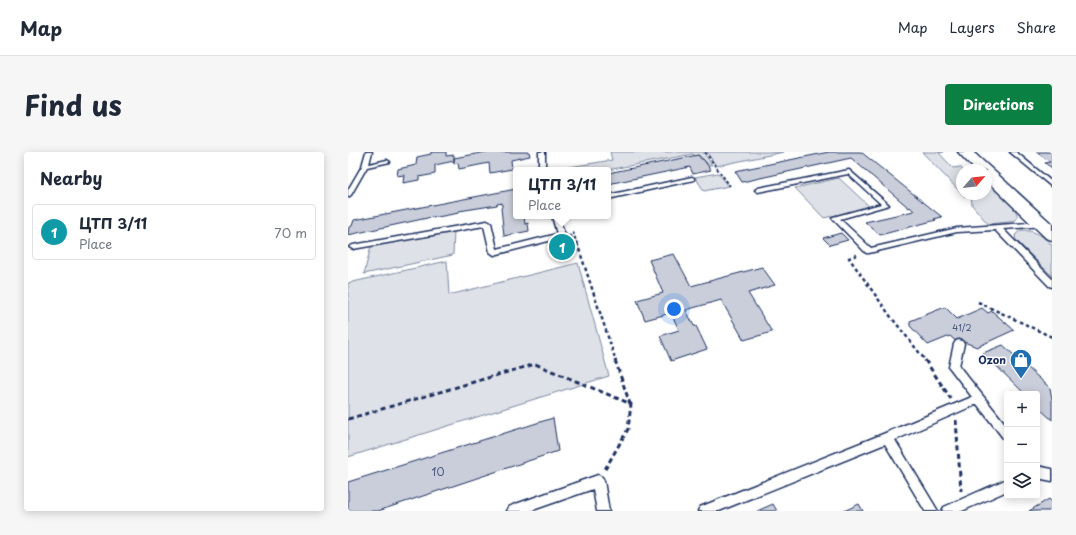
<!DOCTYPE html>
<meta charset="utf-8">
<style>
body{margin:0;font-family:"Playpen Sans",sans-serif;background:#f6f6f7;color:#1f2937}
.controls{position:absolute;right:12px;bottom:12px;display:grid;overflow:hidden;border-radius:4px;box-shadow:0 2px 10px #0003}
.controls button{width:36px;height:36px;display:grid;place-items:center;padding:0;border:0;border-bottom:1px solid #e0e1e3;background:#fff;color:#1f2937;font:20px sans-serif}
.compass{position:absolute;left:608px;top:12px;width:36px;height:36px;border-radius:50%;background:#fff;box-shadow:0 2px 10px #0003;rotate:62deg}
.you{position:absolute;left:326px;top:157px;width:14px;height:14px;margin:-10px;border:3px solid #fff;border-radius:50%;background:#1a73e8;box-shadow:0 0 0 6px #1a73e833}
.badge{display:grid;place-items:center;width:26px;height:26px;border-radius:50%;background:#0b8043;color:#fff;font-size:13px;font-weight:700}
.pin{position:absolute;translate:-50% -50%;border:2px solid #fff;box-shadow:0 1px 4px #0006}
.popup{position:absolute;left:165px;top:15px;width:98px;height:52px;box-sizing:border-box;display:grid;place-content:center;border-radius:4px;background:#fff;filter:drop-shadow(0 1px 3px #0005);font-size:13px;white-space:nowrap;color:#747a83}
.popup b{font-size:15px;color:#1f2937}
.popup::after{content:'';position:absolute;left:50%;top:100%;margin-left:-8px;border:8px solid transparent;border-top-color:#fff}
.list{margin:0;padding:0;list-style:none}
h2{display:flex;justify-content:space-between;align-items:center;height:52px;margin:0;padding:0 16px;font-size:17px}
h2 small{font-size:13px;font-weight:400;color:#747a83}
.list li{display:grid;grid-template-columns:26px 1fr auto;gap:12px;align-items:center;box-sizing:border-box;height:56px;margin:0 8px 8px;padding:0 8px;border:1px solid #e0e1e3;border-radius:4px}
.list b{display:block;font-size:15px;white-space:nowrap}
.list p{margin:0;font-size:13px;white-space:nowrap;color:#747a83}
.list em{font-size:13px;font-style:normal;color:#747a83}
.icon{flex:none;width:22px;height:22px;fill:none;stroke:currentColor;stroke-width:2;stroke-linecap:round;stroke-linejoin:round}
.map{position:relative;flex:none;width:704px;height:359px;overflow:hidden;border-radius:4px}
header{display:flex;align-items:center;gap:24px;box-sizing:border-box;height:56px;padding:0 20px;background:#fff;border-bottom:1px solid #e0e1e3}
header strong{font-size:19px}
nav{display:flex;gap:22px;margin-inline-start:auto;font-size:14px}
.intro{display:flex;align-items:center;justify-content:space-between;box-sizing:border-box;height:96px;padding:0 24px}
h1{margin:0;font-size:28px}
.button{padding:10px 18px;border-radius:4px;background:#0b8043;color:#fff;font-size:14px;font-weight:700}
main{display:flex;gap:24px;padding:0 24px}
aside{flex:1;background:#fff;border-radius:4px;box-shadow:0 2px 10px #0003}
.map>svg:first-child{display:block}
</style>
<header>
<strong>Map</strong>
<nav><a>Map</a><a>Layers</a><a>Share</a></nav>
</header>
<div class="intro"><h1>Find us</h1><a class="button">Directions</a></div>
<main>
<aside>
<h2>Nearby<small></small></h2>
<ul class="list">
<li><span class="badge" style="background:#0f9aa8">1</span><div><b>ЦТП 3/11</b><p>Place</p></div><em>70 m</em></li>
</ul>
</aside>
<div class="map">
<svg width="704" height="359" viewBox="0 0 704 359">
<rect width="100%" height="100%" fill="#fff"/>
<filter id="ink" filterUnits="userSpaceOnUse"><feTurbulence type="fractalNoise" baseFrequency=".025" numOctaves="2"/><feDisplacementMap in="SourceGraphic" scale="8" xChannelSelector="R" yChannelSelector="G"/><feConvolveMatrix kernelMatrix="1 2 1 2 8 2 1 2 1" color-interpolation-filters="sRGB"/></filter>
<g filter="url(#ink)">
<path fill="#dee1e7" stroke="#7c88a2" d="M262,0H355L364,13H361L351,3L346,4L345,2L259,18H203L264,8Z
M359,0H436L368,14Z
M574,0H596L591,1L605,16L612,15L615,18L614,42H617V45Z
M370,21L381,34L356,39L347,25Z
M491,26L522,55L476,66L447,36Z
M638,29C646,36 673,57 669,67L662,70L640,72L624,53L623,42H638Z
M106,78L105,103L16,122L23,94Z
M673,78C686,78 695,84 704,93V124L668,88L667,83Z
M99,109L101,143L230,111L261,224L0,305V131Z"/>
<path fill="#caceda" stroke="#1b2f5e" d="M83,0H98V4L106,3V9L87,13V22L71,25V28L55,31L56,23L49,24L50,17L68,13L69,5L83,2Z
M138,0H181L182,4L163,8L164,17L142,21L141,11L111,17L110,11L106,12V6Z
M481,0H513L594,65L586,67L588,68L532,83L517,70L566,59L562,55L561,56L503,6L394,30L387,19Z
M688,0H704V16L697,11L702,10Z
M350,3L353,7H355L363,18L345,22L342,15L260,32V21Z
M168,37V64H176L177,72L180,71L181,79L156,84L153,56L154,55V51L149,52V53L111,59V61L84,66V65L0,83L1,75L4,74L6,68Z
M493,81L500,88L482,93L475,86Z
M223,83L229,100L205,106L200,89Z
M326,102L343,134L414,115L427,133L400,141L424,180L396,188L373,148L338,158L346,174H348L359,197L323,209L312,184L331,178L323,161L297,168L289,148L315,141L301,108Z
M597,155L609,167L634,156L640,161L644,159L666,178L629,195L616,190L611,192L602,184L580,193L562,174V169Z
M655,193L702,236L704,247V268L689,254V242H677L635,201Z
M205,266L210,299L30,359H0V330Z
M701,347L704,350V359H681Z
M425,352L429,359H409Z
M511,352L515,359H496Z"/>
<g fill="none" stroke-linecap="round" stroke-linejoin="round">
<g stroke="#1b2f5e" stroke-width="3">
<path id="lane" d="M18,0H24L21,12L39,8L42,10L19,15L3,43L0,45V38L14,14Z
M191,0H197V18H191Z
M662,0H668L704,30V35Z
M501,18L541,53L492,67L523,96L609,76L694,70L698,72L696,74L655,77L704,127V135L701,134L647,78L609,80L521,101H518L484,66L485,65L533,52L500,22L410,40L407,38L410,36Z
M344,25L346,26V28L260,47V43Z
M204,64H210L217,83L216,85L146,103L142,100L136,74L5,97L1,95L5,93L139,69L143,71L149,97L209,82Z
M611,188L614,189L616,192L611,214L659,274V287L655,286L629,252L547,288L590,359H577L537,292L371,359H350L352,355L535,282L624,245L601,215L606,192L608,189Z
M689,314L704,317V329L689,326Z
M250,323L254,325L256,329L261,359H249L245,337L182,359H159L161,355L165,353Z
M659,327V339L614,359H594L596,355Z"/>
</g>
<g stroke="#1b2f5e" stroke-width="3">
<path id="secondary" d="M610,0H625L704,72V88L698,86L638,28V18H627Z"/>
</g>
<path stroke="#1b2f5e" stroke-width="2" stroke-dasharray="3 2" stroke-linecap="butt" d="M357,0L382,34
M225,80L229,92"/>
<path stroke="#1b2f5e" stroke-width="2.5" stroke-dasharray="3.5 3" stroke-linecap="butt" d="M229,91L268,209
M509,103L501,106L543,165L578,209
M630,150L704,185"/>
<path stroke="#1b2f5e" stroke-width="3" stroke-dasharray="5 3.5" stroke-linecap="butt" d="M267,208L282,252
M577,208L603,247
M0,267L187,212L283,252L280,277L256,319
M608,268L613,339"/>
<use href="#lane" fill="#fff" fill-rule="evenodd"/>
<use href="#secondary" fill="#fff" fill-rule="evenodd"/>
</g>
</g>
<defs>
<g id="shop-pin" transform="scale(1.15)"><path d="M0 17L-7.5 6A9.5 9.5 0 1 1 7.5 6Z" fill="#1f6fb2" stroke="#fff"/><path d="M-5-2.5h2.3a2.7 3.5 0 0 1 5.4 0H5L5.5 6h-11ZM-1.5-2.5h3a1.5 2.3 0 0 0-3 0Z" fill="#fff"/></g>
</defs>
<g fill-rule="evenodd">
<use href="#shop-pin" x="673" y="208"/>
</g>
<g text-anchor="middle" stroke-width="3" stroke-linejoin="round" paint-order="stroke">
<g font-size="9" fill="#47577d">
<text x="614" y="179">41/2</text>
</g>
<g font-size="11" font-weight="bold" fill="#1b2f5e" stroke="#fff" text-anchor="end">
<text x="658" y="212">Ozon</text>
</g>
<g font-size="11" fill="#47577d">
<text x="90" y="324">10</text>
</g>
</g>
</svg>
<div class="controls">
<button>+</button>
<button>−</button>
<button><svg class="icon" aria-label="layers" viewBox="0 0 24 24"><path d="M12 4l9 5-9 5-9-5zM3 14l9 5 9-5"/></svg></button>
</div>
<svg class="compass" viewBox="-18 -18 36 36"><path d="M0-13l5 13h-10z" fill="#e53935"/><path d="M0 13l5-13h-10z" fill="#747a83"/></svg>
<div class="you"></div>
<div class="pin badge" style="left:214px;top:95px;background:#0f9aa8">1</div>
<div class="popup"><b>ЦТП 3/11</b>Place</div>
</div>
</main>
